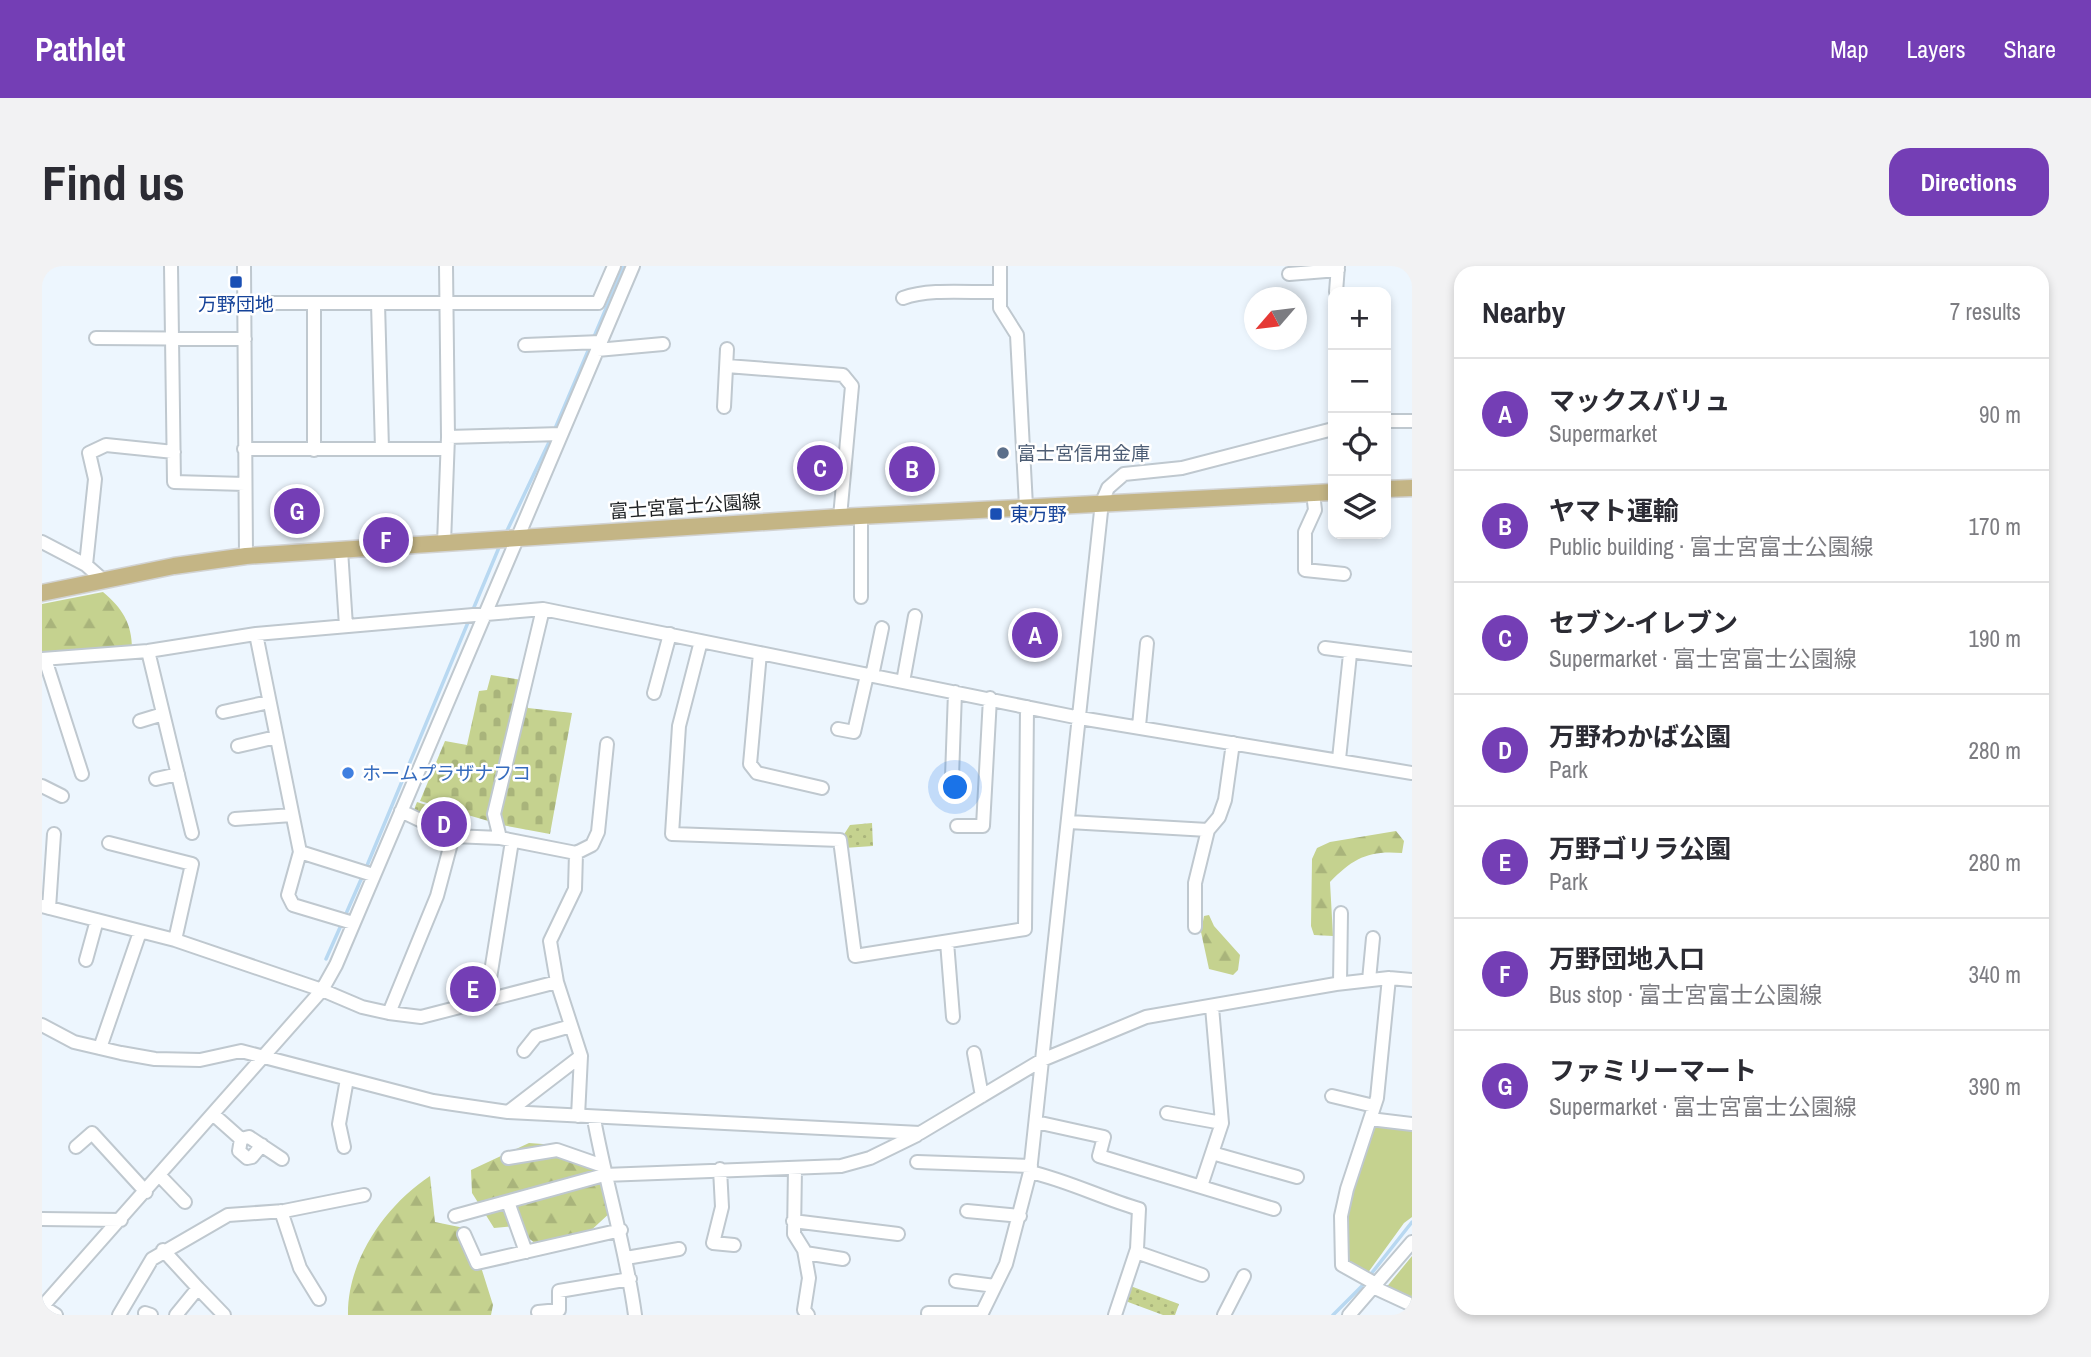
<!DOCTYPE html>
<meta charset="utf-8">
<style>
body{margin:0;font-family:"Archivo Narrow","Noto Sans JP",sans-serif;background:#f2f2f3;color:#2b2b33}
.controls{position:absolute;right:21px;top:21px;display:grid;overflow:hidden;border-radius:14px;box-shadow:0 4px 10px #0003}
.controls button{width:63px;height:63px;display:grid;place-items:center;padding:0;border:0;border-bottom:2px solid #e1e1e2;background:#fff;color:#2b2b33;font:35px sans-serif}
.compass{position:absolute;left:1202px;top:21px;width:63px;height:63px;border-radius:50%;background:#fff;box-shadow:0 4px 10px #0003;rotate:242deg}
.you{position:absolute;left:914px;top:522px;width:24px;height:24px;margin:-18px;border:5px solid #fff;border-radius:50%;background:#1a73e8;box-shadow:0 0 0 10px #1a73e833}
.badge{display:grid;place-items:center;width:46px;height:46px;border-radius:50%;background:#743eb5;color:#fff;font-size:23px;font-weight:700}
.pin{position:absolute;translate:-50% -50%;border:4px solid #fff;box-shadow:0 2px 7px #0006}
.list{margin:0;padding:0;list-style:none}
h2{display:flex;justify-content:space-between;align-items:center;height:91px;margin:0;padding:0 28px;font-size:30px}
h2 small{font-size:23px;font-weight:400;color:#7c7c81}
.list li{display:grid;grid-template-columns:46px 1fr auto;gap:21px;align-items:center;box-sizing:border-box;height:112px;padding:0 28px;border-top:2px solid #e1e1e2}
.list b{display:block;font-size:26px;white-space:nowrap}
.list p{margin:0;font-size:23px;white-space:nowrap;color:#7c7c81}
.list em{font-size:23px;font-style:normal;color:#7c7c81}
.icon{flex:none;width:38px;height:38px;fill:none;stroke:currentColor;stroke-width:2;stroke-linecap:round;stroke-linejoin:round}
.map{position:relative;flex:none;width:1370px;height:1049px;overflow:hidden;border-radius:21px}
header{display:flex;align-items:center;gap:42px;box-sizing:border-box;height:98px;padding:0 35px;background:#743eb5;color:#fff}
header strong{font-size:33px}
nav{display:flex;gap:38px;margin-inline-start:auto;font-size:24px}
.intro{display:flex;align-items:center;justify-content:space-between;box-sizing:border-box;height:168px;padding:0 42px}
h1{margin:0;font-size:49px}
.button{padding:18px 32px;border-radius:21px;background:#743eb5;color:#fff;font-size:24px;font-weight:700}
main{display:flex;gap:42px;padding:0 42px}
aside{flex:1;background:#fff;border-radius:21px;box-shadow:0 4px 10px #0003}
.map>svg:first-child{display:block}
</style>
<header>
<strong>Pathlet</strong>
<nav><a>Map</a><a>Layers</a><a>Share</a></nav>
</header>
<div class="intro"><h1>Find us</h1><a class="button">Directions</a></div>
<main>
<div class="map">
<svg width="1370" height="1049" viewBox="0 0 1370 1049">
<defs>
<pattern id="forest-firs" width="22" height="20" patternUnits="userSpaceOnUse" patternTransform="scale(1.75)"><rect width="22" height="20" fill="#c5d28f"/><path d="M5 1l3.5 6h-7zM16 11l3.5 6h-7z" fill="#a9b47b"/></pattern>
<pattern id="cemetery-stones" width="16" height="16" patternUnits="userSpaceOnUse" patternTransform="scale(1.75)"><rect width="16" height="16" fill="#c5d28f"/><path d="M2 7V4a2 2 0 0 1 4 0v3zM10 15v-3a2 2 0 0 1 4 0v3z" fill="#a9b47b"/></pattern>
<pattern id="park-dots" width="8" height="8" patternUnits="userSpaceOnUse" patternTransform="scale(1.75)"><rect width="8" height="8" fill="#c5d28f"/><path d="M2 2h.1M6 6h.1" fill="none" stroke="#a9b47b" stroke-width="1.8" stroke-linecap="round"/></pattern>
</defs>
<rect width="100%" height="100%" fill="#edf6fe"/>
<path fill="#c5d28f" d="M1332,859L1370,863V951L1362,957L1325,1008L1304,998L1303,950Z
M1370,990V1036L1343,1023Z"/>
<path fill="url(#forest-firs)" d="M61,326C80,342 90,357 90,383L0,388V338Z
M1354,565L1362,575L1360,587C1327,584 1311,592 1288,616L1291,670L1272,669L1269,660L1270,593L1275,582L1288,576Z
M1167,649L1172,660L1198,689L1196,704L1191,709L1167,703L1159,666L1162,650Z
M487,877L514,879L558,898L570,945L545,968L495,979L472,960L452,962L430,927L429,904Z
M388,910L393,956L427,963L451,1039L449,1049H306C305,994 344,939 388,910Z"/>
<path fill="url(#cemetery-stones)" d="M449,409L486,415V442L530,447L508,568L460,559L378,535L403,475L425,479L437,425L445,424Z"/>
<path fill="url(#park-dots)" d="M375,536L412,548L417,566L370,549Z
M830,557L831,580L802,582L801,570L808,559Z
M420,705L449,710L444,737L412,744Z
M1083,1018L1137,1038L1133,1049H1121L1078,1033Z"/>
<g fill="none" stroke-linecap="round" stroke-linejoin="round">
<path stroke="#b8d8f1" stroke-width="3.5" d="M512,165L582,0
M463,269L509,172
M430,346L458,279
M324,602L427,354
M303,650L321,609
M284,693L300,657
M1329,1008L1370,956
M1291,1049L1322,1018"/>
<g stroke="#bfc8cf" stroke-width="16">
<path id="minor" d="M129,0L132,216L203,218
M202,0L204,290
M958,0V42L975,69L984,240
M1247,8L1296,4
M1294,26L1296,0
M861,32C888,22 928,27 958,26
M202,37H556L572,0
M336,37L340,183
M54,72L203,73
M483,79L559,76
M555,84L621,78
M685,100L801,109L810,120L798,251
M682,141L685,83
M1344,155H1370
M406,171L519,168
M202,183H405
M272,184V37
M1271,227L1273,244L1263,266V304L1302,308
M0,276L44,299L61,314
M402,277L406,171L404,0
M299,284L304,360
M44,299L53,213L47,187L64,179L132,186
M819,331V250
M214,368L258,586L331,609
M659,375L637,460L630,568L798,574L813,690L983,663L985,441
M1283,382L1370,393
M106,385L150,567
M718,387L708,498L715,507L780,522
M0,393L106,385L214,368L501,343L1038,452L1370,507
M3,393L40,508
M830,410L840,362
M861,416L873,350
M612,427L628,368
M181,446L227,436
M98,455L121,448
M1097,460L1105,377
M796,463L812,466L825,409
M196,480L234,471
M1297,493L1308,388
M910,511L913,426
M114,513L136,508
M0,520L20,530
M359,545L411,570L458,572L534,587
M193,553L250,549
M1027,556L1166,564
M915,560H941L948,432
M458,572L452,548L501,343
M67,577L150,598L133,674
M258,586L246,629L251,639L311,657
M0,640L133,674L280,724L320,741L347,747L379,751L515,716
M7,642L12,568
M1153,661V617L1166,564L1177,551L1183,534L1191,477
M905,676L911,751
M44,694L55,654
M1327,714L1331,672
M1298,717L1299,647
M444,737L470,575
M347,747L395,630L411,570
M0,759L32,776L79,787L113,793L158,794L199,785L391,835L466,846L878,867L1000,794L1104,751L1294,718L1347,712L1370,714
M58,782L98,666
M482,785L494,770L529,760
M932,787L940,830
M1290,830L1332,840
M466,846L539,790L515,716L508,675L533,623L534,587L550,579L556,566L565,478
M1125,847L1180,857
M172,849L199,873L207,871L240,893
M536,850L539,790
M552,853C564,919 584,982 593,1049
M1328,853L1370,858
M994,856L1062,871L1057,890L1232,943
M199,873L197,885L205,892L210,891L220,879
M34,881L50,867L104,926
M302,881L297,858L305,813
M1170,887L1255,911
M466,892L515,884L561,900
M875,896L989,900
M753,902L752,968L762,984L767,1012L762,1044L766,1049
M678,903L680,941L671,977L692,979
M988,906C1024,914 1060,932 1097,943L1095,983L1073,1049
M118,910L143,936
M1159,920L1180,857L1170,741
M466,936L484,986
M239,945L258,1002L277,1033
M925,945L978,950
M413,950L562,909L799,900L828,892L875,869
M0,953L79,954
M751,955L856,968
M422,968L435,997L579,964
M121,984L156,1022L134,1049
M1094,986L1160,1009
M763,987L801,993
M584,992L637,983
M914,1015L953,1020
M1334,1018L1300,999L1299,950L1305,923L1335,832L1347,712
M1331,1021L1370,1039
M156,1022L182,1049
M0,1040L14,1049
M0,1041L280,724L294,699L591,0
M496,1046L517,1044V1025L588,1013
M103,1047L109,1049
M886,1047H940
M77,1049L110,993L186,949L242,945L322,929
M939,1049L964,998L988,906L1060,236L1066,222L1082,208L1140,202L1291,163
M1182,1049L1202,1010
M1307,1049L1370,976"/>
</g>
<g stroke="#d2d3d3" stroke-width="19">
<path id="major" d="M1344,223L1370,222
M0,327L132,300L204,290L798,251L1291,226"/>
</g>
<use href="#minor" stroke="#fff" stroke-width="12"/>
<use href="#major" stroke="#c4b585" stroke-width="16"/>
</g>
<g fill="#1a4fb4" stroke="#fff" stroke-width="2.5">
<rect x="187" y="9" width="14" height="14" rx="3.5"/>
<rect x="947" y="241" width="14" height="14" rx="3.5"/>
</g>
<circle fill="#5c6f8a" stroke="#fff" stroke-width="2.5" cx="961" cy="187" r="7"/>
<circle fill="#3f7fe0" stroke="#fff" stroke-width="2.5" cx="306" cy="507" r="7"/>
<g text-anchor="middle" stroke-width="5" stroke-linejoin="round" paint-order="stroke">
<g font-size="19" fill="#164399" stroke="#fff">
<text x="194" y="45">万野団地</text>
<text x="968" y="255" text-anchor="start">東万野</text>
</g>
<g font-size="19" fill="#4e5e75" stroke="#fff" text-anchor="start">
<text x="975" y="194">富士宮信用金庫</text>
</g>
<g font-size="19" fill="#1e2123" stroke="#fff">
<text transform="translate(643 240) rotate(-4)" y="7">富士宮富士公園線</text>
</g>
<g font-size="19" fill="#366cbe" stroke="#fff" text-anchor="start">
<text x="320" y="514">ホームプラザナフコ</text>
</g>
</g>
</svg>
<div class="controls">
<button>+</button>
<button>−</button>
<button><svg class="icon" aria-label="locate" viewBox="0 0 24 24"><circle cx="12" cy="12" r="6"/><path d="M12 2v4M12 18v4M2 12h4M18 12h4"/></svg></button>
<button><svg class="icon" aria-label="layers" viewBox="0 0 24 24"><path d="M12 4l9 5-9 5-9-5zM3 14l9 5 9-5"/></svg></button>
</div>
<svg class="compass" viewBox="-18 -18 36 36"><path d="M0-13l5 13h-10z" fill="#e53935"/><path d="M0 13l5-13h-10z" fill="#7c7c81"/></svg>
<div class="you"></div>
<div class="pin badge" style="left:993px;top:369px">A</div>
<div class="pin badge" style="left:870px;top:203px">B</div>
<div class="pin badge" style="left:778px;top:202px">C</div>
<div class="pin badge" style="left:402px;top:558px">D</div>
<div class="pin badge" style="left:431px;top:723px">E</div>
<div class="pin badge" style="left:344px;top:274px">F</div>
<div class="pin badge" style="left:255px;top:245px">G</div>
</div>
<aside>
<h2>Nearby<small>7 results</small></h2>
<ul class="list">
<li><span class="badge">A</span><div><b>マックスバリュ</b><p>Supermarket</p></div><em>90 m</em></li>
<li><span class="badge">B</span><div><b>ヤマト運輸</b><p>Public building · 富士宮富士公園線</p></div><em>170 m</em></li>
<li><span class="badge">C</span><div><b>セブン-イレブン</b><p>Supermarket · 富士宮富士公園線</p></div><em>190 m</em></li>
<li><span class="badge">D</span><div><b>万野わかば公園</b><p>Park</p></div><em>280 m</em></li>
<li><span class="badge">E</span><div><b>万野ゴリラ公園</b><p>Park</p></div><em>280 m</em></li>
<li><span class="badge">F</span><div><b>万野団地入口</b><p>Bus stop · 富士宮富士公園線</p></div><em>340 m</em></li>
<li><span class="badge">G</span><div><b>ファミリーマート</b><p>Supermarket · 富士宮富士公園線</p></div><em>390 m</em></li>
</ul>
</aside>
</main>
